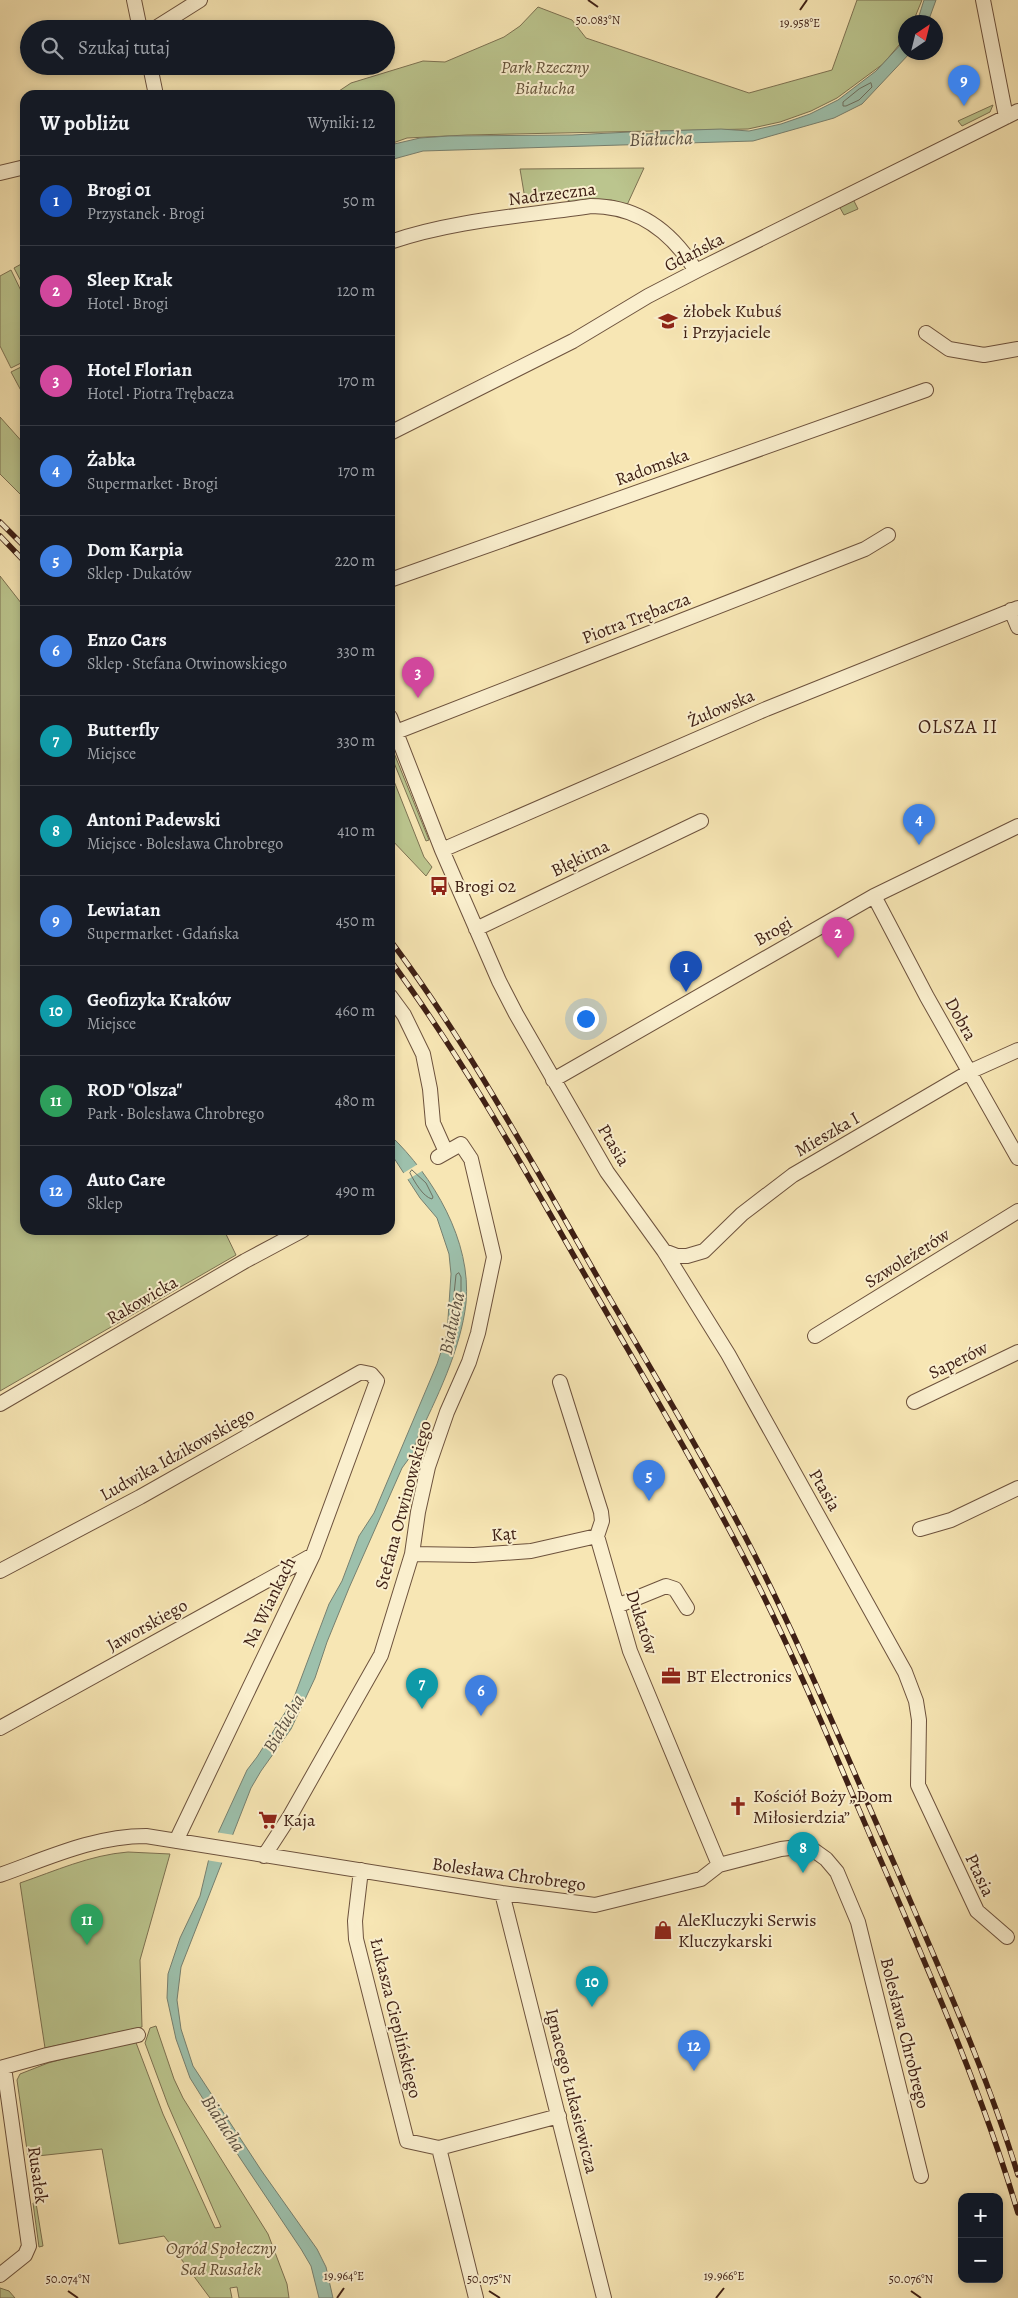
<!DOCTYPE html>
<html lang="pl">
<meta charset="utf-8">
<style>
body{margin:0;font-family:Alegreya,serif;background:#20242c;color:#f1f3f6}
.controls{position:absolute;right:15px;bottom:15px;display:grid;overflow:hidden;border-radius:10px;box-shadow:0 2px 8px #0003}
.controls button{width:45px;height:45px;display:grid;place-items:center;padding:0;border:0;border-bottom:1px solid #363941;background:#171b24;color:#f1f3f6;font:25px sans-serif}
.compass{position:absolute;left:898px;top:15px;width:45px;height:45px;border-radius:50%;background:#171b24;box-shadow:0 2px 8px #0003;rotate:35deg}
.you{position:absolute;left:585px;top:1018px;width:18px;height:18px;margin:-12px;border:4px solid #fff;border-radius:50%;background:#1a73e8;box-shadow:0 0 0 8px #1a73e833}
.badge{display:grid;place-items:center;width:32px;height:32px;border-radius:50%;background:#c59692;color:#fff;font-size:16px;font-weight:700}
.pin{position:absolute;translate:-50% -41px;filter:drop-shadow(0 1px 2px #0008)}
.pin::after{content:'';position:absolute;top:26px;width:18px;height:15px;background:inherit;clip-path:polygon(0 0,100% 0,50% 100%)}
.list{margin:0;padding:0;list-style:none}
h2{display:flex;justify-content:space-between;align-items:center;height:65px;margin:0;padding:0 20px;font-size:21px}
h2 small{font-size:16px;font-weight:400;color:#9ea1a6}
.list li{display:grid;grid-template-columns:32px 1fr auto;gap:15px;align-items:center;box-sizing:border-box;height:90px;padding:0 20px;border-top:1px solid #363941}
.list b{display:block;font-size:19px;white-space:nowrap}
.list p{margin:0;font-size:16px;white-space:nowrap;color:#9ea1a6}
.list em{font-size:16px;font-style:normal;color:#9ea1a6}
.icon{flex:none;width:28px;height:28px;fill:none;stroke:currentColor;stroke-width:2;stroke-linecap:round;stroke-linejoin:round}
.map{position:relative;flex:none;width:1018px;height:2298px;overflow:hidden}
.search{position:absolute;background:#171b24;box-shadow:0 2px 8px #0003;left:20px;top:20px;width:375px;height:55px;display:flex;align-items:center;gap:12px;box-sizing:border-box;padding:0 18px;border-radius:28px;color:#9ea1a6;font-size:19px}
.panel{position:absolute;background:#171b24;box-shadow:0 2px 8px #0003;left:20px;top:90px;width:375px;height:1145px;border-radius:15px}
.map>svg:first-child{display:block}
</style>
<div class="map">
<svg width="1018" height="2298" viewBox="0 0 1018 2298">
<rect width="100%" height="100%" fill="#f7e6b4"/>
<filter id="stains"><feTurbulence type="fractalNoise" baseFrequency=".004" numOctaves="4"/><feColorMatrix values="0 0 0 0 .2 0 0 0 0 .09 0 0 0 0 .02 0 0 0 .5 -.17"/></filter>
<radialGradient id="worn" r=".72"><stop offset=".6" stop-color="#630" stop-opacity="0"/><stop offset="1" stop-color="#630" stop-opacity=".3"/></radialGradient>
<path fill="#bbc58e" stroke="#7d7252" d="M857,0H922L913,22H906L905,38L883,64L837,98L811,111L780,122L748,129L467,135L407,138L390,144V95H333L351,83L423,61L445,62L504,37L520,26L538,7L572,20L586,38L749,93L832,70Z
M993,105L990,112L962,126L958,121Z
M644,168L627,205L611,200L573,203L559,195L525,199L520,169Z
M853,199L858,209L844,215L839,206Z
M25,262V289L14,268Z
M11,270L25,299V361L11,368L0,346V276Z
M25,365V398L11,372Z
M0,417L25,445V499L0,474Z
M0,576L25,608V1230H224L236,1255L0,1391Z
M390,743L429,840L426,841L390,753Z
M390,771L424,857L432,867L426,876L390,838Z
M128,1852L170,1854L140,1960L142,2027L45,2048L20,1883C55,1871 90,1855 128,1852Z
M156,2026L174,2079L183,2098L268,2234L287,2284L289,2298H239L237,2287L230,2288L232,2298H210L164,2236L119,2244L102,2149L28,2157L17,2080L20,2074L48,2063L135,2040L163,2114L215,2228L221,2227L168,2105L145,2043L150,2028Z
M33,2203H36L43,2246L39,2247Z
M0,2288L9,2291L15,2298H0Z"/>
<path fill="#9dc0ac" stroke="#778070" d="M924,0H936L928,22H917Z
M905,40L906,52L910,53L862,104L834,118L753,141L423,151L390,160V145L420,138L449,136L572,135L630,132L649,134L662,131L721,129L749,131L781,124L810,114L838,100L876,71Z
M390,1135C433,1176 472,1241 466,1303C461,1349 436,1400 416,1441L413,1453L402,1468L349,1588L327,1642L315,1678L291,1729L261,1771L251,1788L181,1967L177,2000L181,2029L193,2066L261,2170L317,2249L326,2267L333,2298H319L311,2266L301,2249L240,2158L190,2078L176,2039L167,1998L168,1974L180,1938L200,1896L211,1850L219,1831L247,1770L257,1757L293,1700L329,1604L342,1581L359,1536L374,1513L437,1364L447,1334L451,1274L449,1254L437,1218L420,1198L390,1152Z"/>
<path fill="#f7e6b4" d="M418,1164L424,1170L405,1181L402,1174Z
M215,1832L234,1835L224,1863L206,1860Z"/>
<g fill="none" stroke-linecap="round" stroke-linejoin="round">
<path stroke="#6e7060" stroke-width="1" d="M871,83L872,87L859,100L846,106H843V102L859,89Z
M412,1170L426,1183L433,1197L432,1199C423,1197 414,1181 410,1173Z
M459,1273L461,1277V1303L457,1320L455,1321L452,1313L456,1275Z"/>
<g stroke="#6d523d" stroke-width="16">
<path id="minor" d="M134,0L140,29
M983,0L1006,117
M154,29L200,0
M150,66L156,95
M0,173L25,167
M390,242C454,220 524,216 591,206C639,206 672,232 696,271
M926,333L949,349L984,355L1018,349
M390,433L573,341L648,296L702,268L1018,111
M390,580L926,390
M1011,610L1018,627
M390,717L442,850L499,981L516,1014L607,1172L664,1251L728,1354L905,1672L916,1701L919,1720L918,1785L977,1911L1007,1937
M396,732L865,549L888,535
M442,850L766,709L1018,608
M874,896L927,997L1018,1158
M476,929L701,821
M390,996L404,1015L423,1054L430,1089L433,1123L446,1152
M553,1080L874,896L1018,826
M664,1251L677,1256H687L704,1251L742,1214L793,1175L969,1072L1018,1050
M815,1336L1018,1211
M560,1382L601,1512L602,1521L597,1536L630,1651L719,1865
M914,1402L1018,1352
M0,1404L245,1261L303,1230
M920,1529L951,1520L1018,1488
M412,1554L474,1555L531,1551L597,1536
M0,1571L140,1497L361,1372L371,1374L377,1381L313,1555L176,1841
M617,1606L666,1586L675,1589L687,1608
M0,1728L313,1555
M264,1856L290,1816L381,1655L412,1554L418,1512L428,1467L447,1412L469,1362L478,1333L494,1257L471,1159L461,1144L438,1157
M361,1870L355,1921L356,1939L407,2141L439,2148L559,2116
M0,1875C48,1858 94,1836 146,1836L502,1893L595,1905L701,1879L719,1865L781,1849L798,1847L812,1849L826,1859L837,1872L858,1922L921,2176
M502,1893L604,2298
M0,2068L47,2055L138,2035
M439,2148L476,2298
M0,2275L25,2255L29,2246L4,2067"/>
</g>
<use href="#minor" stroke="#faefce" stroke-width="14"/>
<g stroke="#3f2015" stroke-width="5.5">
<path id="rail" d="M0,522L25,547
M0,536L25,562
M390,940C471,1048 535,1168 602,1285C652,1371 704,1457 750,1546C804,1651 849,1762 897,1870C940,1971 986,2070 1018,2175
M390,960C470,1068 534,1187 601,1303C655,1397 710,1490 759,1587C805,1679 844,1776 885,1870C934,1983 983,2095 1018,2213"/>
</g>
<use href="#rail" stroke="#faefce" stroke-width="4" stroke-dasharray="11" stroke-linecap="butt"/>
</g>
<path fill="none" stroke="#3f2015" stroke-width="2" d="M588,0L598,7M800,10L807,0M68,2291L78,2298M489,2291L500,2298M911,2291L921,2298M337,2298L344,2288M716,2298L724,2288"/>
<defs>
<g id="school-bare" transform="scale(1.5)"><path d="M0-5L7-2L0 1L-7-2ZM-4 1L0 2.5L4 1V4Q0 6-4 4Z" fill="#8f2418" stroke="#faefce" stroke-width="2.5" paint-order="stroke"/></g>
<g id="bus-bare" transform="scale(1.5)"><path d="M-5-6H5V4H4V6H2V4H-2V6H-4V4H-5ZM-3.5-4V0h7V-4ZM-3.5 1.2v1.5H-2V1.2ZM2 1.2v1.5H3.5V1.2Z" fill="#8f2418" stroke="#faefce" stroke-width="2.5" paint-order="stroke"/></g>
<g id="office-bare" transform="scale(1.5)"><path d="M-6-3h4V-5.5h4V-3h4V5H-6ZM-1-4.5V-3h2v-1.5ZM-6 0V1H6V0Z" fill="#8f2418" stroke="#faefce" stroke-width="2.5" paint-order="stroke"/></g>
<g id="church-bare" transform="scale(1.5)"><path d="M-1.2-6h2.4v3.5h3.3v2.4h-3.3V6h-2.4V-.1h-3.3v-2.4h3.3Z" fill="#8f2418" stroke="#faefce" stroke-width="2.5" paint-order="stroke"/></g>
<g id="supermarket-bare" transform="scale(1.5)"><path d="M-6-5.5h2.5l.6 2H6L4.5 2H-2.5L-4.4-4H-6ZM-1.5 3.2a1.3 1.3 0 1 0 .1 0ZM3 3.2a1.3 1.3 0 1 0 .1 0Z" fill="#8f2418" stroke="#faefce" stroke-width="2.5" paint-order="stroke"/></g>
<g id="shop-bare" transform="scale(1.5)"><path d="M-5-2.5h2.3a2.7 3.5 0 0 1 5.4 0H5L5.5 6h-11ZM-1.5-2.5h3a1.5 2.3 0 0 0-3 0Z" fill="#8f2418" stroke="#faefce" stroke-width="2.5" paint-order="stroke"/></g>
</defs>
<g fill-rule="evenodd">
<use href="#school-bare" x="668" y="321"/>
<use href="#bus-bare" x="439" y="886"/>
<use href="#office-bare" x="671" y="1676"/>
<use href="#church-bare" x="738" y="1806"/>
<use href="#supermarket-bare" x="268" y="1820"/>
<use href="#shop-bare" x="663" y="1930"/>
</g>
<g text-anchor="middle" stroke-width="4" stroke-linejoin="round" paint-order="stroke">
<g font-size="18" font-style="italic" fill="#645239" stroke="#faefce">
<text x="545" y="73">Park Rzeczny<tspan x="545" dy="21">Białucha</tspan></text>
<text x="221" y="2254">Ogród Społeczny<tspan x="221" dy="21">Sad Rusałek</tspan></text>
</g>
<g font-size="18" fill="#3f2015" stroke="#faefce">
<text transform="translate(552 194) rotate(-7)" y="6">Nadrzeczna</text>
<text transform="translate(694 252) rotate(-27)" y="6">Gdańska</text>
<text transform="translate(652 467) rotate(-20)" y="6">Radomska</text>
<text transform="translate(636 618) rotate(-21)" y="6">Piotra Trębacza</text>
<text transform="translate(721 708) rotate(-23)" y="6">Żułowska</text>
<text transform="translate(580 858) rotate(-26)" y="6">Błękitna</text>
<text transform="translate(773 931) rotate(-30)" y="6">Brogi</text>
<text transform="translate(961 1019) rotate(61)" y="6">Dobra</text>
<text transform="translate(827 1134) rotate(-30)" y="6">Mieszka I</text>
<text transform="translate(614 1145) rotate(59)" y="6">Ptasia</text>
<text transform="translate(907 1258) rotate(-32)" y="6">Szwoleżerów</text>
<text transform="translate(142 1300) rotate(-30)" y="6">Rakowicka</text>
<text transform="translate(958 1360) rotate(-26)" y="6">Saperów</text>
<text transform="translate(177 1454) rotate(-29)" y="6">Ludwika Idzikowskiego</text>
<text transform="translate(825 1490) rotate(60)" y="6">Ptasia</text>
<text transform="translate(403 1505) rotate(-75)" y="6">Stefana Otwinowskiego</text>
<text transform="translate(504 1534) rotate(-5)" y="6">Kąt</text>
<text transform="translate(269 1602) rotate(-64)" y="6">Na Wiankach</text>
<text transform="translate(642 1622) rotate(72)" y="6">Dukatów</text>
<text transform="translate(147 1625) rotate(-29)" y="6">Jaworskiego</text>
<text transform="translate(509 1874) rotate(8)" y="6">Bolesława Chrobrego</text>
<text transform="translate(980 1875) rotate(65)" y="6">Ptasia</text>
<text transform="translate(396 2018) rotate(76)" y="6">Łukasza Cieplińskiego</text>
<text transform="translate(905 2033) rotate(76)" y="6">Bolesława Chrobrego</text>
<text transform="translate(572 2091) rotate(76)" y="6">Ignacego Łukasiewicza</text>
<text transform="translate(38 2175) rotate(82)" y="6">Rusałek</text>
</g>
<g font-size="18" fill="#3f2015" stroke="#faefce" text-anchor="start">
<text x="683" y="317">żłobek Kubuś<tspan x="683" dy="21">i Przyjaciele</tspan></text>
<text x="454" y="892">Brogi 02</text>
<text x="686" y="1682">BT Electronics</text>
<text x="753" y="1802">Kościół Boży „Dom<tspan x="753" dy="21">Miłosierdzia”</tspan></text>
<text x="283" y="1826">Kaja</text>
<text x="678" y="1926">AleKluczyki Serwis<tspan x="678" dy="21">Kluczykarski</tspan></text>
</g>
<g font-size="19" font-style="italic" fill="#5b5042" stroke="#faefce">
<text transform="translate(661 138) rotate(-2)" y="7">Białucha</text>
<text transform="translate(451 1323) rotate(-78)" y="7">Białucha</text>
<text transform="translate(283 1723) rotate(-60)" y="7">Białucha</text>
<text transform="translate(224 2123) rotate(57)" y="7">Białucha</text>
</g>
<g font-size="19" letter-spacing="1" fill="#3f2015" stroke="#faefce">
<text x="958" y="733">OLSZA II</text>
</g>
</g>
<g font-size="12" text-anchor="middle" fill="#3f2015" stroke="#faefce" stroke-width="4" stroke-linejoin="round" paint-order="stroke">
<text x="598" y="24">50.083°N</text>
<text x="800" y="27">19.958°E</text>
<text x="344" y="2280">19.964°E</text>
<text x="724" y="2280">19.966°E</text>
<text x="68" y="2283">50.074°N</text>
<text x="489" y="2283">50.075°N</text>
<text x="911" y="2283">50.076°N</text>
</g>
<rect width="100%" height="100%" filter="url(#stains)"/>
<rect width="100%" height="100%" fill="url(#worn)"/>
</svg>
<div class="controls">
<button>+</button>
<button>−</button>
</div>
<svg class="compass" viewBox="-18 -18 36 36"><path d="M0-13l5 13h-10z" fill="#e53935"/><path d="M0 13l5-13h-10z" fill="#9ea1a6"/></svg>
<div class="you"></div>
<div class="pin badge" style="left:686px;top:992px;background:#1a4fb4">1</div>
<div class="pin badge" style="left:838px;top:958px;background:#d1479c">2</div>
<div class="pin badge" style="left:418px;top:698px;background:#d1479c">3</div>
<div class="pin badge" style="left:919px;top:845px;background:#3f7fe0">4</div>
<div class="pin badge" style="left:649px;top:1501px;background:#3f7fe0">5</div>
<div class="pin badge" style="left:481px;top:1716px;background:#3f7fe0">6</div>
<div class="pin badge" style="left:422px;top:1709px;background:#0f9aa8">7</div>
<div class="pin badge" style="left:803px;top:1873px;background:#0f9aa8">8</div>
<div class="pin badge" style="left:964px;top:106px;background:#3f7fe0">9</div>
<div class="pin badge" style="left:592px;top:2007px;background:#0f9aa8">10</div>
<div class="pin badge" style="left:87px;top:1945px;background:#2e9e5b">11</div>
<div class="pin badge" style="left:694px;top:2071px;background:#3f7fe0">12</div>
<div class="search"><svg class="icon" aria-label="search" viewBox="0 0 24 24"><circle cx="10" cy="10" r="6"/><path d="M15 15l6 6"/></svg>Szukaj tutaj</div>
<section class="panel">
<h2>W pobliżu<small>Wyniki: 12</small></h2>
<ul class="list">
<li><span class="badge" style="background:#1a4fb4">1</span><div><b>Brogi 01</b><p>Przystanek · Brogi</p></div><em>50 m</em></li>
<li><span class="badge" style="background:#d1479c">2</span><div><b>Sleep Krak</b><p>Hotel · Brogi</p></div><em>120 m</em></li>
<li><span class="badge" style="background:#d1479c">3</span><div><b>Hotel Florian</b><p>Hotel · Piotra Trębacza</p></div><em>170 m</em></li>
<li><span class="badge" style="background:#3f7fe0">4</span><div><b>Żabka</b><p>Supermarket · Brogi</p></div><em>170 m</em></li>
<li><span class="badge" style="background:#3f7fe0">5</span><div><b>Dom Karpia</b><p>Sklep · Dukatów</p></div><em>220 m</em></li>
<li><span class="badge" style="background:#3f7fe0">6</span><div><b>Enzo Cars</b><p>Sklep · Stefana Otwinowskiego</p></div><em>330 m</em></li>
<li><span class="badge" style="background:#0f9aa8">7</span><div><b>Butterfly</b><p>Miejsce</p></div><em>330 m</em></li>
<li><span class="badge" style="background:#0f9aa8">8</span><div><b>Antoni Padewski</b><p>Miejsce · Bolesława Chrobrego</p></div><em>410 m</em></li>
<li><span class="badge" style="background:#3f7fe0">9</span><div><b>Lewiatan</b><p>Supermarket · Gdańska</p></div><em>450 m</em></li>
<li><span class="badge" style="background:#0f9aa8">10</span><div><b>Geofizyka Kraków</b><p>Miejsce</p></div><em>460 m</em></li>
<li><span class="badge" style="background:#2e9e5b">11</span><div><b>ROD &quot;Olsza&quot;</b><p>Park · Bolesława Chrobrego</p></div><em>480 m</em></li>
<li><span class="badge" style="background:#3f7fe0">12</span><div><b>Auto Care</b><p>Sklep</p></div><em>490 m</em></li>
</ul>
</section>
</div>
